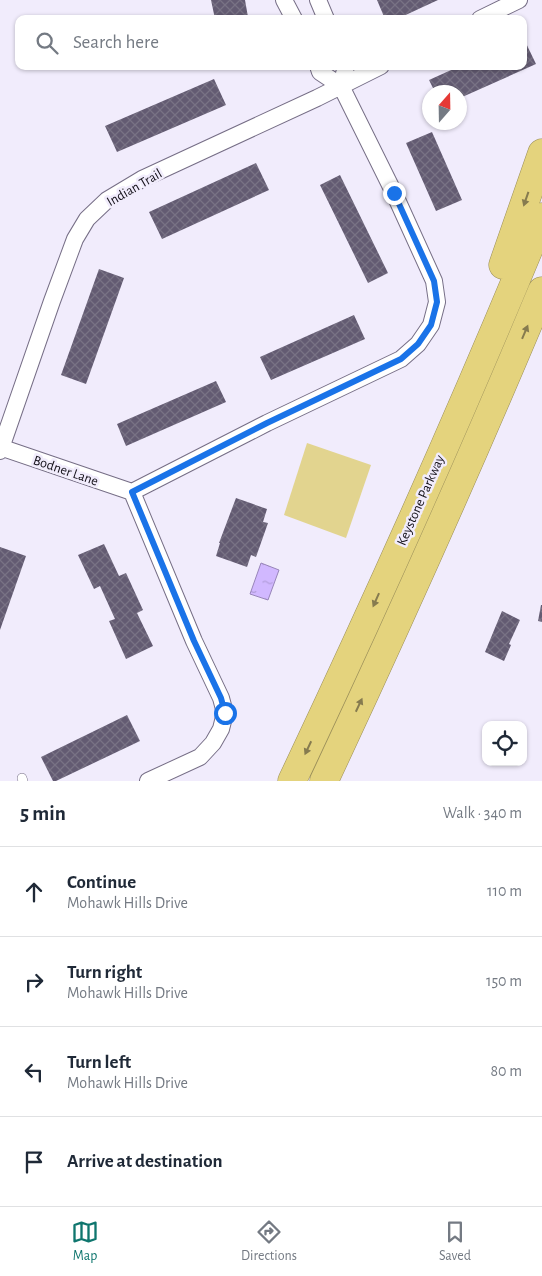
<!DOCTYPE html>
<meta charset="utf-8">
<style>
body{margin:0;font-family:"Alegreya Sans",sans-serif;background:#f2f2f3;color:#1f2937}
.controls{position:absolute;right:15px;bottom:15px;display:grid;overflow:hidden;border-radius:10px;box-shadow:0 1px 4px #0004}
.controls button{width:45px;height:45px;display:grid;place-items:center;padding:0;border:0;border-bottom:1px solid #e0e1e3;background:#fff;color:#1f2937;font:25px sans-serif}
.compass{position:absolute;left:422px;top:85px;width:45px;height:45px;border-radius:50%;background:#fff;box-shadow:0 1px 4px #0004;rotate:20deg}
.stop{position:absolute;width:15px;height:15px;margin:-11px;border:4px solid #1a73e8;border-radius:50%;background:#fff}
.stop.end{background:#1a73e8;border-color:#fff;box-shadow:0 1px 5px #0008}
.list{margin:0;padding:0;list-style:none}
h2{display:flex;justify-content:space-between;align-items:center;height:65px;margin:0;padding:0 20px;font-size:21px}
h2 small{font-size:16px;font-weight:400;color:#747a83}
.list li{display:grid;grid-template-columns:32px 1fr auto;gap:15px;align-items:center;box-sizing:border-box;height:90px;padding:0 20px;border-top:1px solid #e0e1e3}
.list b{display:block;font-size:19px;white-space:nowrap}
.list p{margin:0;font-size:16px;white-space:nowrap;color:#747a83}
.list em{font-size:16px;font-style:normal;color:#747a83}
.icon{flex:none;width:28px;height:28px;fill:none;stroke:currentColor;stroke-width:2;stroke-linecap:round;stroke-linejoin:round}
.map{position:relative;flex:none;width:542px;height:781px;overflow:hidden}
.search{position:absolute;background:#fff;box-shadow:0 1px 4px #0004;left:15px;right:15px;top:15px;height:55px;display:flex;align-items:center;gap:12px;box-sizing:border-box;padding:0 18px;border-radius:10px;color:#747a83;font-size:19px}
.sheet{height:425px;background:#fff}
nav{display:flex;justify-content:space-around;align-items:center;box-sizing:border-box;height:70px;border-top:1px solid #e0e1e3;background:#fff;font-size:14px;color:#747a83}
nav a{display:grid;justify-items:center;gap:2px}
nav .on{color:#0f766e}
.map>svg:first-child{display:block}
</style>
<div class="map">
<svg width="542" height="781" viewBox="0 0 542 781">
<defs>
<pattern id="water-ripples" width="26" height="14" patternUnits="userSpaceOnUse" patternTransform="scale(1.25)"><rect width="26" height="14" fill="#d1b8ff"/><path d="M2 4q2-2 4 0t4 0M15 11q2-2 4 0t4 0" fill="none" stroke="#b29dda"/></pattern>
<pattern id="building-cross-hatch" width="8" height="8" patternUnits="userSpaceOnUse" patternTransform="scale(1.25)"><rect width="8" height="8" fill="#635b72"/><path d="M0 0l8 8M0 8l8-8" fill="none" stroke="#787284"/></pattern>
</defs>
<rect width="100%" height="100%" fill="#f1ecfc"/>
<path fill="#e2d48f" d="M307,443L371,465L346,538L284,515Z"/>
<path fill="url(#water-ripples)" stroke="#9885b9" d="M261,563L279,570L268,600L250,594Z"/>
<path fill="url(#building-cross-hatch)" d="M211,0H245L248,17L240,19H215Z
M377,0H438L397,19H385Z
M523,37L536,64L460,98V92H435L429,80L460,66H523Z
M214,79L226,105L117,152L105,126Z
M432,132L462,200L436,211L406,143Z
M256,163L269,190L162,239L149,212Z
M340,175L388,273L368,283L320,185Z
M99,269L124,278L86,384L61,375Z
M354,315L365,339L271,380L260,357Z
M216,381L226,402L126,446L117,424Z
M236,498L267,509L263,522L268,523L256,557L251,555L247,567L216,556L220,543H219Z
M104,544L119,576L126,573L143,610L137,613L153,646L126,659L109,621L115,619L100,586L94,589L78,555Z
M0,547L26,556L0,630Z
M541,605H542V622L538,621Z
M502,611L520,620L509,644L511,645L504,661L485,652Z
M127,715L140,741L56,781H53L41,757Z"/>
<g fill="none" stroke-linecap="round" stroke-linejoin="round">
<g stroke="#766e86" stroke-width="10">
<path id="service" d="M22,778L23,781"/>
</g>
<g stroke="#766e86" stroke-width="18">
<path id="minor" d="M284,0L294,19
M318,0L326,19
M480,19L519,0
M341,86L346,66
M0,447L132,492
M0,451L52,301L75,239L87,219L107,200L142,179L317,98L381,66
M132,492L267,423L401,359L418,344L431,325L437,302L434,281L394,193L341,86L320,72L318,66
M132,492L194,641L221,698L225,713L221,729L213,743L200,757L148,781"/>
</g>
<g stroke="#9a8e59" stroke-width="29">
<path id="motorway" d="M503,265L542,153
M292,781C380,595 464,407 542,217
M324,781C400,619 473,456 542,291"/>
</g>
<use href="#service" stroke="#fff" stroke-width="9"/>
<use href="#minor" stroke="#fff" stroke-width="16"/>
<use href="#motorway" stroke="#e4d37d" stroke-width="28"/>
</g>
<defs><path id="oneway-solid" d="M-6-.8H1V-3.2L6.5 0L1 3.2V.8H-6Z" transform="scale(1.25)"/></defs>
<g fill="#867b4f">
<use href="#oneway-solid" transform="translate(526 199) rotate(109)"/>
<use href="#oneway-solid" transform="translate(525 332) rotate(-67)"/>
<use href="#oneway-solid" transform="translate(376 600) rotate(114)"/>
<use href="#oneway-solid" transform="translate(359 705) rotate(-65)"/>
<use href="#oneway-solid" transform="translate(308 748) rotate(115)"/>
</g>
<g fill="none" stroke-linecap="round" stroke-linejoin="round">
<path stroke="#1a73e8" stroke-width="6" d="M225,713L221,698L194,641L132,492L267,423L401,359L418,344L431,325L437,302L434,281L394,193"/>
</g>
<g text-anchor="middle" stroke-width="5" stroke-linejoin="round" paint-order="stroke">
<g font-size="14" fill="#120f17" stroke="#f1ecfc">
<text transform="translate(134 187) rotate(-30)" y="5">Indian Trail</text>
<text transform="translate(66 470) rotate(19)" y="5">Bodner Lane</text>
<text transform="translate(420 500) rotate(-66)" y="5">Keystone Parkway</text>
</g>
</g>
</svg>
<div class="controls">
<button><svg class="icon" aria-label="locate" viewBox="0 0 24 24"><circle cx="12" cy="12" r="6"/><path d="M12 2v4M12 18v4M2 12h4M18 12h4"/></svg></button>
</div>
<svg class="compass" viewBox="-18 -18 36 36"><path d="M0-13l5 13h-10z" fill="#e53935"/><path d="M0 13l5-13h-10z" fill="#747a83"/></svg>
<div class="stop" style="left:225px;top:713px"></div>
<div class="stop end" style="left:394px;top:193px"></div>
<div class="search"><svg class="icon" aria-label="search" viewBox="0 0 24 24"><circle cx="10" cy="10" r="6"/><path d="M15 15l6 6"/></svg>Search here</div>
</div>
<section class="sheet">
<h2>5 min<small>Walk · 340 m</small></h2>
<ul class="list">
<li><svg class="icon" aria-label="ahead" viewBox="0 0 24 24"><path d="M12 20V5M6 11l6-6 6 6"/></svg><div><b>Continue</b><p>Mohawk Hills Drive</p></div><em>110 m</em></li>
<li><svg class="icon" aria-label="right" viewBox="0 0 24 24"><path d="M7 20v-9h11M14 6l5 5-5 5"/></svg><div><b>Turn right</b><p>Mohawk Hills Drive</p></div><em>150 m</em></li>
<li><svg class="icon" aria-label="left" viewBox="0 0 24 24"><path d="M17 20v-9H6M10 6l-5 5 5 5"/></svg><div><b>Turn left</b><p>Mohawk Hills Drive</p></div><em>80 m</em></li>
<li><svg class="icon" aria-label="arrive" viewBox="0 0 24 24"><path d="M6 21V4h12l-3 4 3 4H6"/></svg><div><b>Arrive at destination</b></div></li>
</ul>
</section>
<nav>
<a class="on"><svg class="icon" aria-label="map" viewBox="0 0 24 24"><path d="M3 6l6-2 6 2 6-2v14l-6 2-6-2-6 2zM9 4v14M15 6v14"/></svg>Map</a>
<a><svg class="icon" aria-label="directions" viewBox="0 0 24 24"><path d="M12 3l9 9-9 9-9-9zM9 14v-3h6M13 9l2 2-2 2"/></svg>Directions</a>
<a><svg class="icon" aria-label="saved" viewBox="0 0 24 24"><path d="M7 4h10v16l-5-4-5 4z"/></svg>Saved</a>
</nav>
